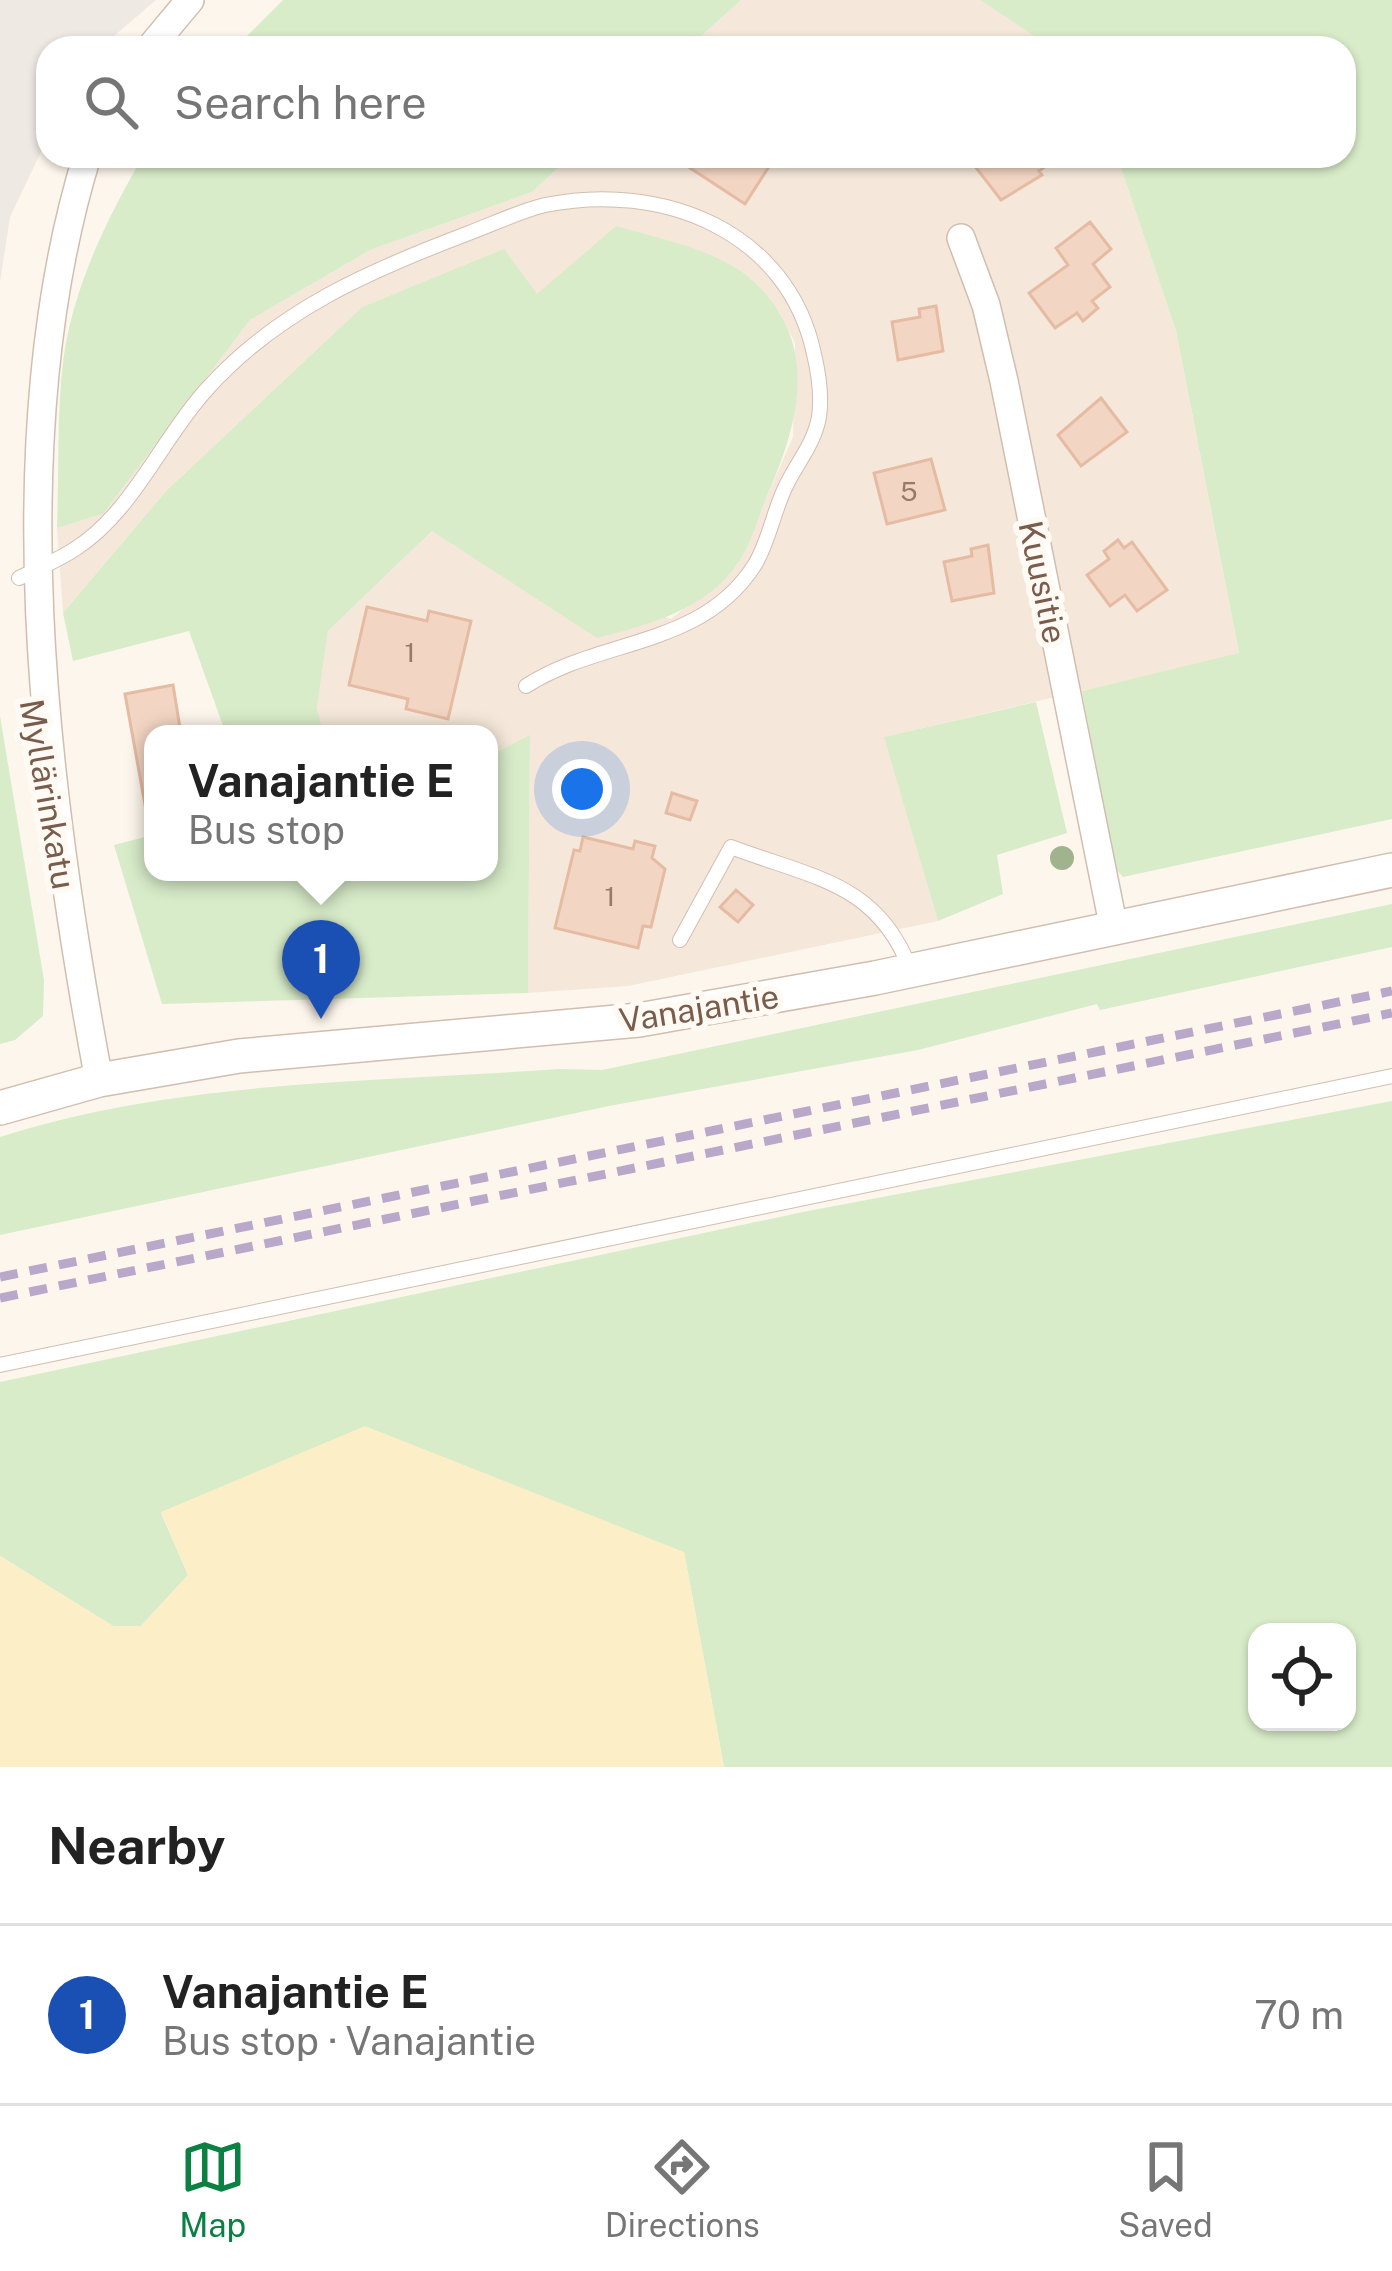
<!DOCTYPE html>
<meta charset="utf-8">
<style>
body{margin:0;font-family:"Public Sans",sans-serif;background:#f2f2f2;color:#222}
.controls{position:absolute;right:36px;bottom:36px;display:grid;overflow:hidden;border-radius:24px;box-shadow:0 3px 9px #0004}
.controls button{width:108px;height:108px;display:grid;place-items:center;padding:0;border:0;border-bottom:3px solid #e0e0e0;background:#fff;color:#222;font:60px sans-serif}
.you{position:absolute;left:582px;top:789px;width:42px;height:42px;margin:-30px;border:9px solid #fff;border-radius:50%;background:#1a73e8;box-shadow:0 0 0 18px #1a73e833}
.badge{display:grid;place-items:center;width:78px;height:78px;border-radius:50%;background:#0b8043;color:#fff;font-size:39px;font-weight:700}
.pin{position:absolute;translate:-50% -99px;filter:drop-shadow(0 3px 6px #0008)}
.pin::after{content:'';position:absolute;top:63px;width:42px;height:36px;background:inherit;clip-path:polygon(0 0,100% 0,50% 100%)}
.popup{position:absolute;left:144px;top:725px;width:354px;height:156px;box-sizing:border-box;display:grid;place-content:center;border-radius:24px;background:#fff;filter:drop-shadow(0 3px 9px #0005);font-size:39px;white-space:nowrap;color:#767676}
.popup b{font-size:45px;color:#222}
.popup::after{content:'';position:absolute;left:50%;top:100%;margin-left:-24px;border:24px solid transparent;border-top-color:#fff}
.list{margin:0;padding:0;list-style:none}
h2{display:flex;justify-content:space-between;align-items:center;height:156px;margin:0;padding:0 48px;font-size:51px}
h2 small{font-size:39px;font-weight:400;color:#767676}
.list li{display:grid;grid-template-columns:78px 1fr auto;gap:36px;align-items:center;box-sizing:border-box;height:180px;padding:0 48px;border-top:3px solid #e0e0e0}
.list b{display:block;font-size:45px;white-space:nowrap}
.list p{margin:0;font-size:39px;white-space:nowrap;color:#767676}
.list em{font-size:39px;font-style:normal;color:#767676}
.icon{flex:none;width:66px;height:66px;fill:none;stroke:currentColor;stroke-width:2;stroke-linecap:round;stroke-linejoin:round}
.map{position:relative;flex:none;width:1392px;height:1767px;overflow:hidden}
.search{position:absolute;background:#fff;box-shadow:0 3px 9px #0004;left:36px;right:36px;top:36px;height:132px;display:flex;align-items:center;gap:30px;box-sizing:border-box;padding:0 42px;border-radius:36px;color:#767676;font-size:45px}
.sheet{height:336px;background:#fff}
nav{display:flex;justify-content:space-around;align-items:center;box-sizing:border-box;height:168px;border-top:3px solid #e0e0e0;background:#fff;font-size:33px;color:#767676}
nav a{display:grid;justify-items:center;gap:6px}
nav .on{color:#0b8043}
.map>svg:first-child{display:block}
</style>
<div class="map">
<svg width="1392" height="1767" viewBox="0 0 1392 1767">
<rect width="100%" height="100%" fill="#fdf6ec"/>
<path fill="#f5e8da" d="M741,0H1105L1098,48H688Z
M571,156H1117L1176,331L1239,654L885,737L938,921L628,986L528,993L530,736L489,756V734H324L317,708L328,631L432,531L671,619L737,565L793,437L795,343L780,313L750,278L536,294L504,250L362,307L166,491L63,613L57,528L103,514L250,320L370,250L532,192Z"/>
<path fill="#efe9e4" d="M0,0H156L100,48H48V137L10,217L0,282Z"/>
<path fill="#d8ecc9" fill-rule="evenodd" d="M283,0H741L688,48H235Z
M980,0H1392V819L1123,877L1115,868L1082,691L1239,653L1176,331L1117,156H1344V48H1053Z
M143,156H571L532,192L370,250L250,320L103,514L57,528C59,476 57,422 62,371C70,292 105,223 143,156Z
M616,226C660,239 716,249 751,279C821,342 800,421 767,496C758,517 751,544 738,563C706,610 648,625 597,638L432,531L328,631L317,708L324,734H226L189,631L73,661L63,613L166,491L362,307L504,249L537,294Z
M1036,702L1067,833L997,855L1003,894L938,921L884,737Z
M0,716L44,980L43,1016L15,1040L0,1044Z
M530,735L528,993L162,1004L114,845L153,835V872H489V756Z
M1392,904V947L1100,1010L1097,1004L918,1050L609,1106L0,1235V1137C178,1080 374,1082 559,1069L602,1070Z
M1392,1101V1767H724L684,1552L161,1513L188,1575L141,1626H113L0,1556V1382L808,1211ZM1257,1632H1347V1722H1257Z"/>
<path fill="#fcefc7" d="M365,1426L684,1552L724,1767H0V1556L113,1626H141L188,1575L161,1512Z"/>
<path fill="#f3d5c3" stroke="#e6bba3" stroke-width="3" d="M681,156H757L770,165L745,204L678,160Z
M986,156H1052L1055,159L1039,171L1042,175L1001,200L974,165Z
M1090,222L1111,249L1093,264L1110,287L1092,301L1098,308L1083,321L1077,313L1055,328L1029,293L1068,265L1056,248Z
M936,306L943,351L898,360L892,322L920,317L919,309Z
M1101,398L1127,432L1081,466L1058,435Z
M931,459L945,510L887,524L874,473Z
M1118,540L1124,548L1132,542L1167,590L1137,611L1125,595L1110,606L1087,575L1109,559L1104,551Z
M988,545L994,593L952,601L944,562L972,556L971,549Z
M367,607L427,621L429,611L471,621L448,719L406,709L408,699L349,685Z
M173,685L181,734H153V809L146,810L125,694Z
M672,793L697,801L690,820L666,813Z
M583,837L633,849L635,841L655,846L652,858L665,869L651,927L643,926L638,948L555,928L574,850L580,851Z
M736,890L753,905L738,922L720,907Z"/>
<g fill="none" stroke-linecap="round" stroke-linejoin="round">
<g stroke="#d1beb0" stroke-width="16">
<path id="service" d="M19,578C37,569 58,560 75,549C133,512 162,438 207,389C278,310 371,270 469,233C493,224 520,211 545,205C662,181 788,231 814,354C819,375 822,396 819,417C814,445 795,465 784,490C773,514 768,544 754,566C701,648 600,638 526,686
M680,940L731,847C812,878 878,882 911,971
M0,1365L1392,1076"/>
</g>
<g stroke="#d1beb0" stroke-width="30">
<path id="minor" d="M150,48L190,0
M87,156C0,439 44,787 99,1080
M961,238L986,305L1004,381L1114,929"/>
</g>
<g stroke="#d1beb0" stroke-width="36">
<path id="tertiary" d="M0,1108L99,1080L239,1056L639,1020L875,978L1392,870"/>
</g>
<use href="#service" stroke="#fff" stroke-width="14"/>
<use href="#minor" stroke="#fff" stroke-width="27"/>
<use href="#tertiary" stroke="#fff" stroke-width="33"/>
<path stroke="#b9a8c9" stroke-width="9" stroke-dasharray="18 12" stroke-linecap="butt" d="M0,1277L1392,991
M0,1298L1392,1013"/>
</g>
<circle fill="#a0b28e" cx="1062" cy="858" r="12"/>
<g text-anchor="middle" stroke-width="12" stroke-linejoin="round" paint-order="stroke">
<g font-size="27" fill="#987a6a">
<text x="909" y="501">5</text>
<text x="410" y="662">1</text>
<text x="610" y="906">1</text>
</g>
<g font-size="33" fill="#7a5c4d" stroke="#fffaf3">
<text transform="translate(1043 582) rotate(78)" y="12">Kuusitie</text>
<text transform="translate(48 794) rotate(80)" y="12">Myllärinkatu</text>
<text transform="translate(699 1008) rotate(-9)" y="12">Vanajantie</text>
</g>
</g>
</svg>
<div class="controls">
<button><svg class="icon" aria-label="locate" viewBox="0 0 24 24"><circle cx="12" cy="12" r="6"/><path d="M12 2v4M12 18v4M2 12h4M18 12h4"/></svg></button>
</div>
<div class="you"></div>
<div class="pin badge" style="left:321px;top:1019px;background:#1a4fb4">1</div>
<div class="popup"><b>Vanajantie E</b>Bus stop</div>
<div class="search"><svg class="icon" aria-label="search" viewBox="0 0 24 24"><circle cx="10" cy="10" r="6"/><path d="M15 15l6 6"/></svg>Search here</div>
</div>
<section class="sheet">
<h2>Nearby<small></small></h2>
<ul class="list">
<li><span class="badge" style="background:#1a4fb4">1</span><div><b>Vanajantie E</b><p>Bus stop · Vanajantie</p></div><em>70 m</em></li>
</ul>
</section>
<nav>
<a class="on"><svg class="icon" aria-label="map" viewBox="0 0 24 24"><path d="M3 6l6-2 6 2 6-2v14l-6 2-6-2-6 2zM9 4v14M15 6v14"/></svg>Map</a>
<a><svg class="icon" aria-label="directions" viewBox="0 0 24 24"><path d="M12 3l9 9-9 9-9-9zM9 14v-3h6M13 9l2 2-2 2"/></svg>Directions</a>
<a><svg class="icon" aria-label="saved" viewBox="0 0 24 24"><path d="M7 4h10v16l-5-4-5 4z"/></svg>Saved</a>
</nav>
